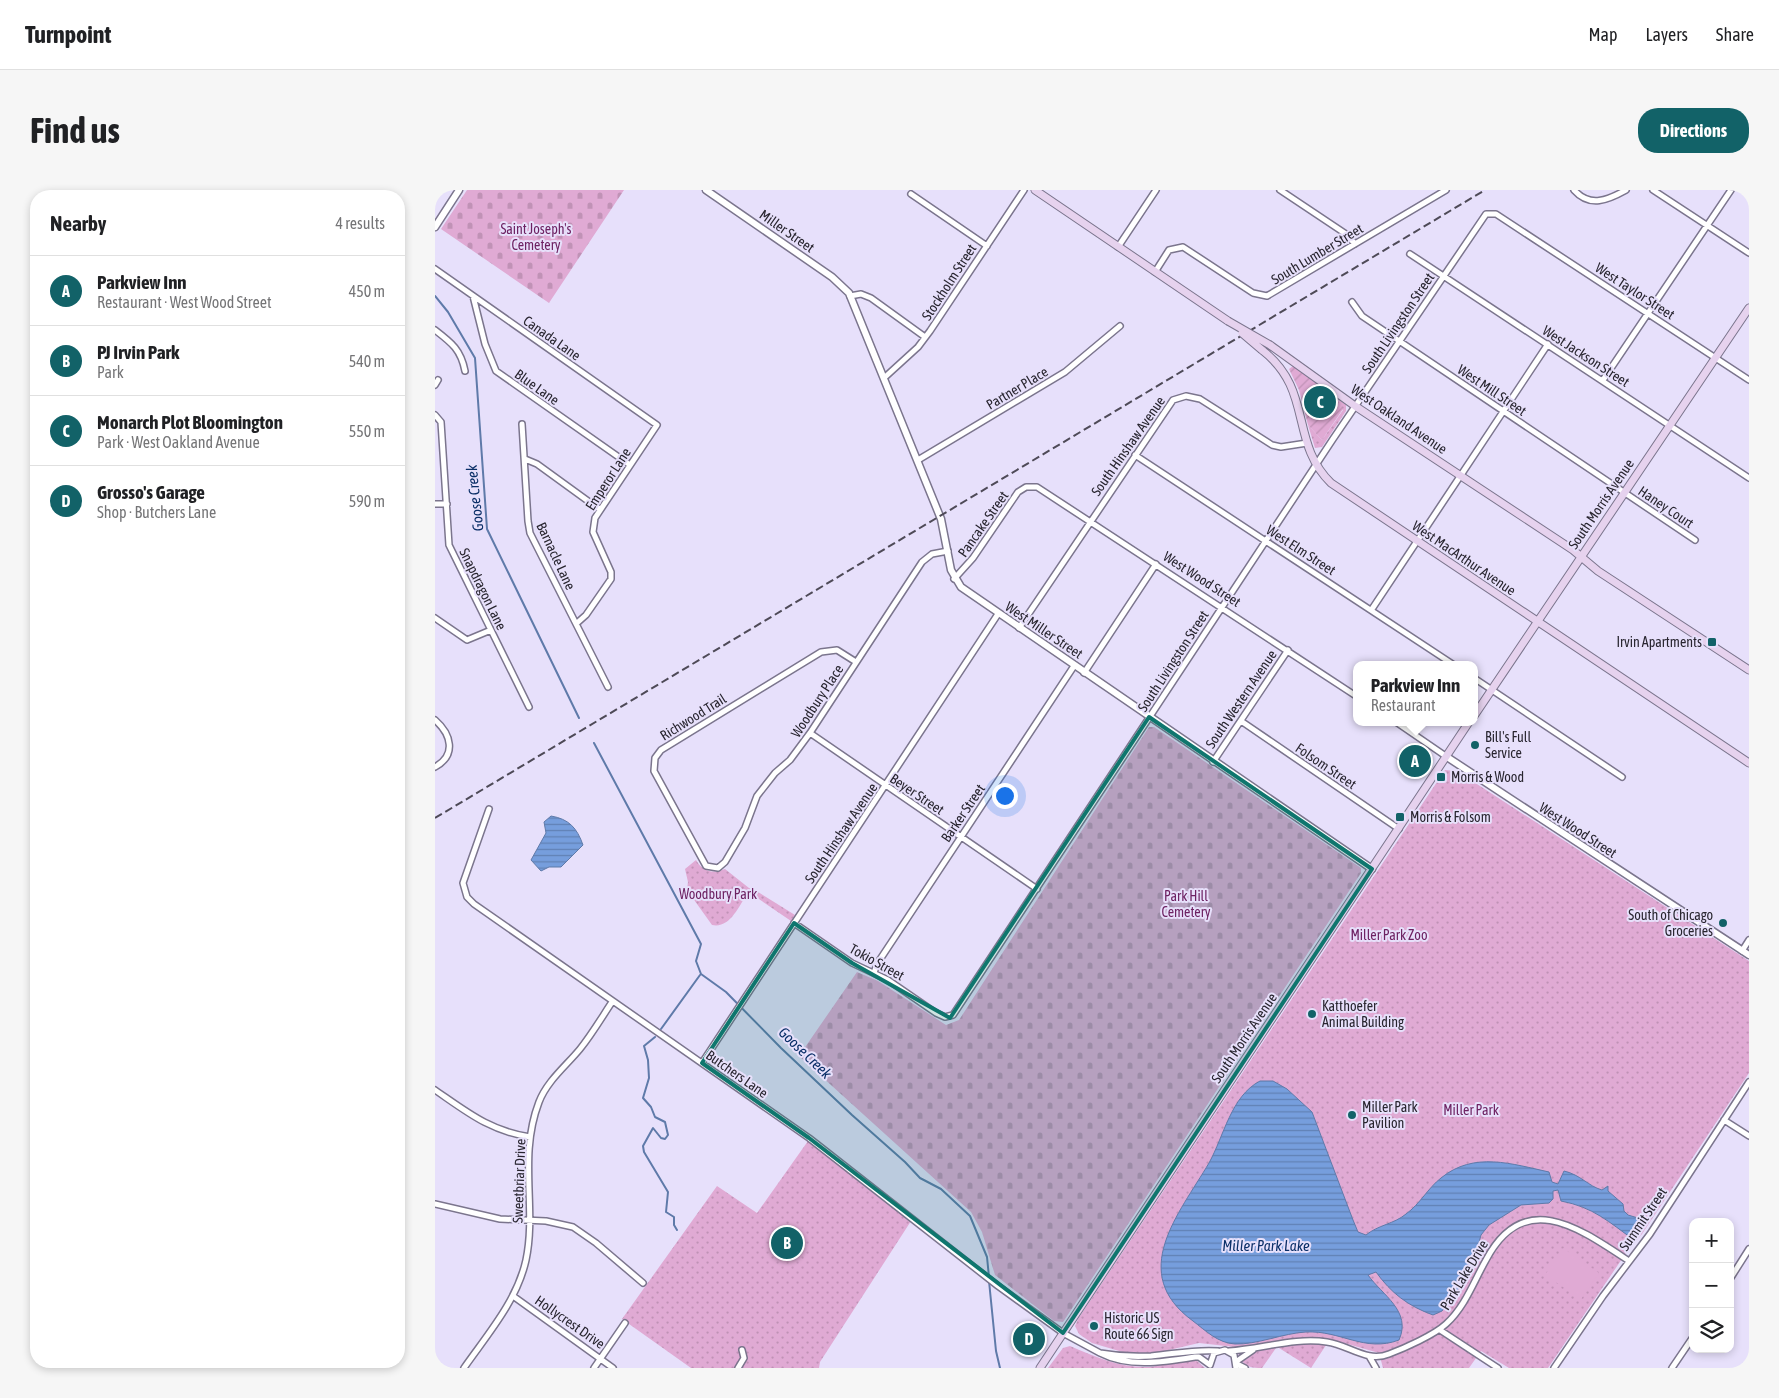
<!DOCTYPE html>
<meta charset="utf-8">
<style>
body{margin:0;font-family:"Asap Condensed",sans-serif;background:#f6f6f6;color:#202124}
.controls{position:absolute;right:15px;bottom:15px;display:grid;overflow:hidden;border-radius:10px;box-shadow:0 2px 8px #0003}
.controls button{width:45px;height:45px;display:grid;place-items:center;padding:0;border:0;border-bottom:1px solid #e0e0e0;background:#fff;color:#202124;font:25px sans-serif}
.you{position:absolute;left:569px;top:605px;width:18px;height:18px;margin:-12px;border:4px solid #fff;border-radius:50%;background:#1a73e8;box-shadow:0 0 0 8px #1a73e833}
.badge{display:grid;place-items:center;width:32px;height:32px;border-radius:50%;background:#126268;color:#fff;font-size:16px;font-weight:700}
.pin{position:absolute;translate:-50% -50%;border:2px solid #fff;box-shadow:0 1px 5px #0006}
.popup{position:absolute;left:918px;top:471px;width:125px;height:65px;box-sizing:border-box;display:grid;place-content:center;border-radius:10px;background:#fff;filter:drop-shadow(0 1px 4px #0005);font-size:16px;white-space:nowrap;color:#757577}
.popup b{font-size:19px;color:#202124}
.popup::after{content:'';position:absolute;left:50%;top:100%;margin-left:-10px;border:10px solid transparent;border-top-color:#fff}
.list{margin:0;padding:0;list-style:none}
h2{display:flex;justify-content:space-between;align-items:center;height:65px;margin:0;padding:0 20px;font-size:21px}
h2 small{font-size:16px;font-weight:400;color:#757577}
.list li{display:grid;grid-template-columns:32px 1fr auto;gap:15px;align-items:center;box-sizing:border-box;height:70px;padding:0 20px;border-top:1px solid #e0e0e0}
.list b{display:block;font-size:19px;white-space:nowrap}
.list p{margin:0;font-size:16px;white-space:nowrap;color:#757577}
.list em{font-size:16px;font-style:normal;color:#757577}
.icon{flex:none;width:28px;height:28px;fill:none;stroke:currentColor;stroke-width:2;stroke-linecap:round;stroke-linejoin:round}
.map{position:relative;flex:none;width:1314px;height:1178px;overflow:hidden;border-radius:20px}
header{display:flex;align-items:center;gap:30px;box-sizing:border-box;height:70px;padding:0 25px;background:#fff;border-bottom:1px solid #e0e0e0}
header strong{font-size:24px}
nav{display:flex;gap:28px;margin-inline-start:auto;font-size:18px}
.intro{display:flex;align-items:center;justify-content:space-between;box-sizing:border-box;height:120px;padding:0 30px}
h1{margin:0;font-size:35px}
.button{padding:12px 22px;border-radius:20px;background:#126268;color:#fff;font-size:18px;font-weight:700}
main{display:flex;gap:30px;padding:0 30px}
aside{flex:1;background:#fff;border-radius:20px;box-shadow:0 2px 8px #0003}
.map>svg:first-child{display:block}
</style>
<header>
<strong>Turnpoint</strong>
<nav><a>Map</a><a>Layers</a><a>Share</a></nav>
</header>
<div class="intro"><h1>Find us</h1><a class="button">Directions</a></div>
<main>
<aside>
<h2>Nearby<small>4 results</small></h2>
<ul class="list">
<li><span class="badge">A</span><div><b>Parkview Inn</b><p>Restaurant · West Wood Street</p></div><em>450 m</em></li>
<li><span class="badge">B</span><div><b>PJ Irvin Park</b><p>Park</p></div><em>540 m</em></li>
<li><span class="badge">C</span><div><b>Monarch Plot Bloomington</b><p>Park · West Oakland Avenue</p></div><em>550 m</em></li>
<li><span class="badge">D</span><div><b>Grosso's Garage</b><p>Shop · Butchers Lane</p></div><em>590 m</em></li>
</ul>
</aside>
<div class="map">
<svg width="1314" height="1178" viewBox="0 0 1314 1178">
<defs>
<pattern id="grass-dots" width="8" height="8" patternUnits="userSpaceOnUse" patternTransform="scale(1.25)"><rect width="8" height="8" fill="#e0aad4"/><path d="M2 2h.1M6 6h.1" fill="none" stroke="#c092b6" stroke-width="1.8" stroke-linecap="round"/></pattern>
<pattern id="cemetery-stones" width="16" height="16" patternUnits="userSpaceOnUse" patternTransform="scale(1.25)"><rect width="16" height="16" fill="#e0aad4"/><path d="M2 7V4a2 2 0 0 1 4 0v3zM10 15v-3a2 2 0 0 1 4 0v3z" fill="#c092b6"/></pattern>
<pattern id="garden-furrows" width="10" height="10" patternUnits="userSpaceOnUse" patternTransform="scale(1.25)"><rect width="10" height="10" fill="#e0aad4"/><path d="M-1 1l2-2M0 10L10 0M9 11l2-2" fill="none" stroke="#c092b6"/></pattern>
<pattern id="water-rules" width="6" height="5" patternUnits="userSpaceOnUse" patternTransform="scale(1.25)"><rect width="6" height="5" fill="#769edd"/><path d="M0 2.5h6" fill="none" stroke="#6181b4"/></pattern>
</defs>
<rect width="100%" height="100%" fill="#e7e0fb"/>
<path fill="url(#grass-dots)" d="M904,210L911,215V221L887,257L880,258L873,235L887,250L908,220L901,214Z
M1010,580L1022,581L1314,771V883L1207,1044L1191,1063L1113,1178H1074L1046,1161L1034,1178H948L944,1163L895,1149L876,1178L844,1158H841L827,1178C808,1178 808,1173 800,1157L764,1153L721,1163H691L657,1153L644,1144L640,1136L643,1129Z
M261,670C268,682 278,684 290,679L314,698L320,700L360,725L356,731L318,705H311C304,717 294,739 277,735L252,700L253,692L250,679Z
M373,951L476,1031L385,1172L384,1178H256L187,1129L282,996L322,1023Z
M635,1156C661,1167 685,1178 714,1177C730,1175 746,1169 761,1170L770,1178H613L628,1158Z"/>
<path fill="url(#cemetery-stones)" d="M32,0H189L114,113L6,39Z
M714,537H719L926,678V683L628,1132L619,1131L560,1085L547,1042L536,1022L364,866L422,782L443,791L511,835L524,830Z"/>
<path fill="url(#garden-furrows)" d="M858,176L904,210L901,214L908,219L887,250L873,235L864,200L854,179Z"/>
<path fill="#e0aad4" d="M1128,1058L1164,1083L1146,1109L1110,1085Z"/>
<path fill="url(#water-rules)" stroke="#5f7aa9" d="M116,626C134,629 142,638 148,655L126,677H114L106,681L96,670L111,643L109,632Z
M825,891H838L852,899L877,922L918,1030L923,1042L931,1045C943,1035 959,1034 971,1024C985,1014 993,998 1006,988C1039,961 1077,974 1114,982L1117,992L1123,994L1129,981C1146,985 1153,996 1167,1000L1173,996V1001L1188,1014L1189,1021L1193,1025L1213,1031L1199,1050C1174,1032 1158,1017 1126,1011L1123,1000L1118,1001V1009L1114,1013L1086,1015L1054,1035L1046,1045L1036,1082L1007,1121L998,1125C973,1116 956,1103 941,1082L933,1085C947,1105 977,1121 964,1150C930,1163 905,1140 871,1142C849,1143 821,1155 800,1154C783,1153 771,1141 758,1131C692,1083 744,1024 774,973C789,946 796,906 825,891Z"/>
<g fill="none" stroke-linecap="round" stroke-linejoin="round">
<path stroke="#5f7aa9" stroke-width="2" d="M0,106L13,122L40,168L52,339L144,528
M159,553L266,754L261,771L266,784L291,802L346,858L417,925L470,972L485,988L506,999L535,1026L552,1067L554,1087
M226,839L265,785
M220,847L209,856L213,870L214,888L208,908L216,917L220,927L230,932L233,945L230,949L226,948L218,938L208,956L209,962L233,1002L231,1022L239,1027V1035L242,1040
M554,1091L561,1161L565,1178"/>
<g stroke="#7b758d" stroke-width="8">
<path id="minor" d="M845,0L911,44L920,54
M1139,0C1155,18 1173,10 1191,0
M1218,0L1314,63
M476,4L552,56
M683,57L721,0
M975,64L1314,288
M0,79L222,235L160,328L158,342L176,382V389L151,425L142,433
M720,82L734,60L748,57L818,103L832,106L1011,0
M38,106L50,154L61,181L195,275
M415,106L426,104L436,108L490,147
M917,112L927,126L1260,350
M0,140C17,153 26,160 30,181
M449,188L483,157L495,141L589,0
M1168,190L1296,0
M0,195L3,190
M0,225L6,232L14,355L94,517
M87,234L93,331L95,343L173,497
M700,265L1019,475
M90,269L102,274L164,319
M483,270L630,182L685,136
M0,314H12
M519,389L538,368L583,302L591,297H602L921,506
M937,419L1113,154
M0,428L32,450L56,440
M584,438L738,210L751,206L765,209L837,255L846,257L872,253
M421,472L402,460L386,462L226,560L220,568L219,581L271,676L283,678L290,672L310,638L322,606L340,583L355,570L375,543L487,372L497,364L513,361
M649,483L721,374
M1039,488L1187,587
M0,530C16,544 22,565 0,577
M806,531L964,639
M961,532L1012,567
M375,543L602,699
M778,572L853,460
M54,619L28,693L32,707L39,714L374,948L563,1096L628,1143L665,1163
M359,733L417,773L453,790L501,823L510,827L518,825L898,249L1051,24H1061L1314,190
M1307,761L1314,750
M439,783L442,774L639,476
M267,873L563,424
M0,900C32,922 55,941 95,947
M1289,930L1314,946
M0,1014L65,1029L111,1031L138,1037L161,1053L208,1093
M1295,1089L1314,1059
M78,1106L178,1178
M1005,1140L1063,1178
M794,1161C827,1159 860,1147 892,1152C914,1155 932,1173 954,1164C970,1158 999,1145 1011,1134C1030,1117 1039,1091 1051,1070C1089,998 1144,1038 1194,1071
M934,1166L941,1178
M802,1171L818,1160
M802,1174L810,1178
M775,1175L764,1167H760C729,1172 694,1178 665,1163C682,1166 699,1167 716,1166C739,1164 760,1159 783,1161
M775,1175L779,1163L790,1160L799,1165L801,1178
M29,1178C52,1145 82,1111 91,1070C102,1018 83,967 104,912C112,891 131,876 145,859C157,844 167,827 177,812
M159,1178L190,1133
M303,1178L309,1168L307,1160
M1119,1178L1168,1106L1215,1044L1314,892
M1237,1178L1258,1147"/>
</g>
<g stroke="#7b758d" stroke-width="9">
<path id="tertiary" d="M271,0L397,87L414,103L506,329L516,380L526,397L937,679
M0,37L24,0
M1012,567L1314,765"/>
</g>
<g stroke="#7b758d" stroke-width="9">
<path id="secondary" d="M600,0L793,131
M835,155L920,216L1138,360L1163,381L1314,480
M827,160C879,200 854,252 896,293L1314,573
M1039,526L1314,118
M605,1178L1034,532"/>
</g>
<use href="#minor" stroke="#fff" stroke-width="5"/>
<use href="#tertiary" stroke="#fff" stroke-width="6"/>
<use href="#secondary" stroke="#e6d2ee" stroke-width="7"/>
<path stroke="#4e4a57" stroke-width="2" stroke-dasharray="8 4" stroke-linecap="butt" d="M0,628L1050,0"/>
<g stroke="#7b758d" stroke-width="9" stroke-linecap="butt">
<path id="secondary-bridge" d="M793,131L835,155
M807,143L827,160"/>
</g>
<use href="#secondary-bridge" stroke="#e6d2ee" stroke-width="7"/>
</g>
<path fill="#0f766e" fill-opacity="0.2" stroke="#0f766e" stroke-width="4" stroke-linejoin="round" d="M714,527L937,679L628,1143L374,948L267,873L359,733L417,773L515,828Z"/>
<g fill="#126268" stroke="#e7e0fb" stroke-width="2">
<rect x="1272" y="447" width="10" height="10" rx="2.5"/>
<circle cx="1040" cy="555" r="5"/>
<rect x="1001" y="582" width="10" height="10" rx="2.5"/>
<rect x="960" y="622" width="10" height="10" rx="2.5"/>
<circle cx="1288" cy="733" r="5"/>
<circle cx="877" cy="824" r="5"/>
<circle cx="917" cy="925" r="5"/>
<circle cx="659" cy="1136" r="5"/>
</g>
<g text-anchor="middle" stroke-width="4" stroke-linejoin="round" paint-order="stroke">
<g font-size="14" fill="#6d2162" stroke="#e7e0fb">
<text x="101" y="44">Saint Joseph's<tspan x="101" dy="16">Cemetery</tspan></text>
<text x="283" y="709">Woodbury Park</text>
<text x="751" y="711">Park Hill<tspan x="751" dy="16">Cemetery</tspan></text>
<text x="954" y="750">Miller Park Zoo</text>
<text x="1036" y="925">Miller Park</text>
</g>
<g font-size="14" fill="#28252f" stroke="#e7e0fb">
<text transform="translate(352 41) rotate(35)" y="5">Miller Street</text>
<text transform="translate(882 64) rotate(-31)" y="5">South Lumber Street</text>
<text transform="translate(514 92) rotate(-57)" y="5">Stockholm Street</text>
<text transform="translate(1200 101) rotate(33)" y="5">West Taylor Street</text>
<text transform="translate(963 133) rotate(-56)" y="5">South Livingston Street</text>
<text transform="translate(117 148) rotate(35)" y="5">Canada Lane</text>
<text transform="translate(1151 166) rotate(33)" y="5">West Jackson Street</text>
<text transform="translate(102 197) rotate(35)" y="5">Blue Lane</text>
<text transform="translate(582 198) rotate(-31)" y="5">Partner Place</text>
<text transform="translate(1057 200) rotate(34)" y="5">West Mill Street</text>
<text transform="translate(964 229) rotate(34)" y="5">West Oakland Avenue</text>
<text transform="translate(693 256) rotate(-55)" y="5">South Hinshaw Avenue</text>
<text transform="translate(173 289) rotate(-57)" y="5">Emperor Lane</text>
<text transform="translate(1166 314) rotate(-56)" y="5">South Morris Avenue</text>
<text transform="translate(1231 317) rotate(34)" y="5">Haney Court</text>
<text transform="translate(548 334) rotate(-55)" y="5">Pancake Street</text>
<text transform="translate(866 360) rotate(33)" y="5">West Elm Street</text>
<text transform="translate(121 366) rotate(65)" y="5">Barnacle Lane</text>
<text transform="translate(1029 368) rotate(34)" y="5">West MacArthur Avenue</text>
<text transform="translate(767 389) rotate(33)" y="5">West Wood Street</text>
<text transform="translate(48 399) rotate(64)" y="5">Snapdragon Lane</text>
<text transform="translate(609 440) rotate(34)" y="5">West Miller Street</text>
<text transform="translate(738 471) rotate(-57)" y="5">South Livingston Street</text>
<text transform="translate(806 509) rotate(-56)" y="5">South Western Avenue</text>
<text transform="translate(382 511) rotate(-57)" y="5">Woodbury Place</text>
<text transform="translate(258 527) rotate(-32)" y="5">Richwood Trail</text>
<text transform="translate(891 576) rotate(34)" y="5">Folsom Street</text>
<text transform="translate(482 604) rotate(34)" y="5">Beyer Street</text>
<text transform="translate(528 623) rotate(-56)" y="5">Barker Street</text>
<text transform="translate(1143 640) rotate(33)" y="5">West Wood Street</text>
<text transform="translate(406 643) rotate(-56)" y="5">South Hinshaw Avenue</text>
<text transform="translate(442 772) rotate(29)" y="5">Tokio Street</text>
<text transform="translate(809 848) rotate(-56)" y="5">South Morris Avenue</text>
<text transform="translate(302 884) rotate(35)" y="5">Butchers Lane</text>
<text transform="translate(84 991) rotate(-88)" y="5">Sweetbriar Drive</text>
<text transform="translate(1208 1029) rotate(-56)" y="5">Summit Street</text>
<text transform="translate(1029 1085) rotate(-59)" y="5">Park Lake Drive</text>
<text transform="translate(135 1132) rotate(35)" y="5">Hollycrest Drive</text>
</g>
<g font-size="14" fill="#28252f" stroke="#e7e0fb" text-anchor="start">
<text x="1267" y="457" text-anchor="end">Irvin Apartments</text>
<text x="1050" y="552">Bill's Full<tspan x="1050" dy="16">Service</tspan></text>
<text x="1016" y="592">Morris &amp; Wood</text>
<text x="975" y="632">Morris &amp; Folsom</text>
<text x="1278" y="730" text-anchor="end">South of Chicago<tspan x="1278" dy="16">Groceries</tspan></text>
<text x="887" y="821">Katthoefer<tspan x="887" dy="16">Animal Building</tspan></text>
<text x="927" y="922">Miller Park<tspan x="927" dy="16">Pavilion</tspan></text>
<text x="669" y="1133">Historic US<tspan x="669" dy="16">Route 66 Sign</tspan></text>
</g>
<g font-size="15" font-style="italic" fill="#0a2e67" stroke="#e7e0fb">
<text transform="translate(40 308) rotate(-96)" y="5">Goose Creek</text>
<text transform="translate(370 863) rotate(44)" y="5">Goose Creek</text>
<text x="831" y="1061">Miller Park Lake</text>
</g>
</g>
</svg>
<div class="controls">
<button>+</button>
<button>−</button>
<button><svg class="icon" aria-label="layers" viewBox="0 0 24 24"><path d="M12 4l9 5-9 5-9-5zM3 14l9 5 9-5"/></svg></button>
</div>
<div class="you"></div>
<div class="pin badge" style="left:980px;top:571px">A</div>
<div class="popup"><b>Parkview Inn</b>Restaurant</div>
<div class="pin badge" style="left:352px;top:1053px">B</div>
<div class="pin badge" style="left:885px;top:212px">C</div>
<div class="pin badge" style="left:594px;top:1149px">D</div>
</div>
</main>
